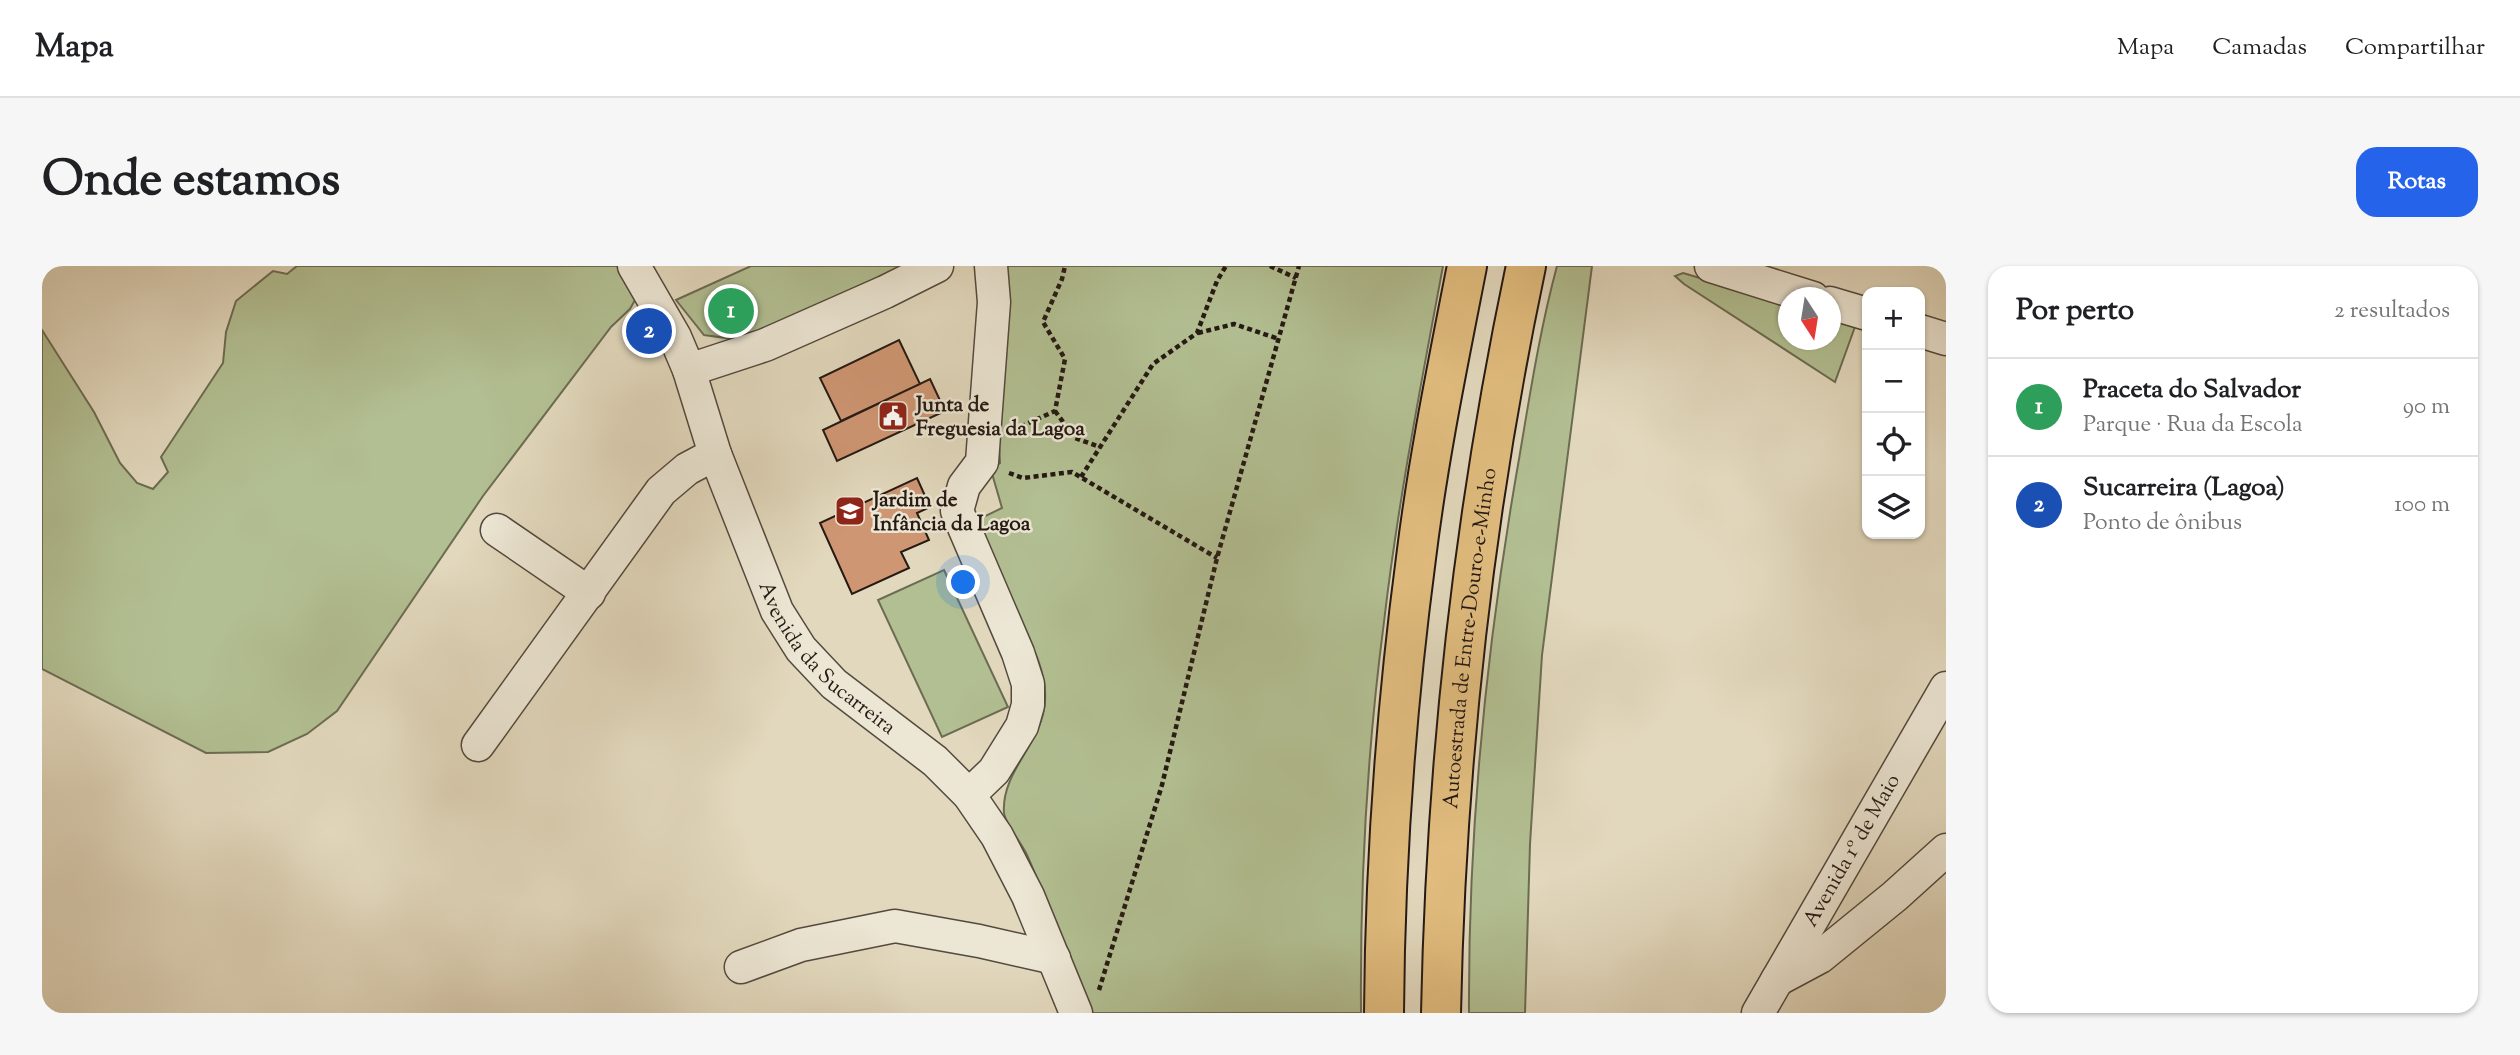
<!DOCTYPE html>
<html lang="pt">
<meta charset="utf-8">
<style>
body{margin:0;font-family:"Sorts Mill Goudy",serif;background:#f6f6f6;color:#202124}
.controls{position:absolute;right:21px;top:21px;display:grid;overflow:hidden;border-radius:14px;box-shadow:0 2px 5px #0004}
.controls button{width:63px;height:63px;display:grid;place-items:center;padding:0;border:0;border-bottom:2px solid #e0e0e0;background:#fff;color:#202124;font:35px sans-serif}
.compass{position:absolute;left:1736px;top:21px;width:63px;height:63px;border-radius:50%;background:#fff;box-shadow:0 2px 5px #0004;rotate:168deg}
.you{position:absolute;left:922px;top:317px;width:24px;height:24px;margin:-18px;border:5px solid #fff;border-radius:50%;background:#1a73e8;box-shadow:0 0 0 10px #1a73e833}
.badge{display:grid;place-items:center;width:46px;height:46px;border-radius:50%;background:#2563eb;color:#fff;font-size:23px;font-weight:700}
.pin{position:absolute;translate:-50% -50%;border:4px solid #fff;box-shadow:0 2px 7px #0006}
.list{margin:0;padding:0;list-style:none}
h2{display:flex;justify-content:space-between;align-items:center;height:91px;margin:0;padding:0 28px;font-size:30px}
h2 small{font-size:23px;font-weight:400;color:#757577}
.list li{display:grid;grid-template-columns:46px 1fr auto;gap:21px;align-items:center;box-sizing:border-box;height:98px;padding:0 28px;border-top:2px solid #e0e0e0}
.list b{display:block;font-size:26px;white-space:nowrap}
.list p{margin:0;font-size:23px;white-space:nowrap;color:#757577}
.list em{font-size:23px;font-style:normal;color:#757577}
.icon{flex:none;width:38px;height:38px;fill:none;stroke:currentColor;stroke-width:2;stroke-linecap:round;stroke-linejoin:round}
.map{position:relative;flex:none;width:1904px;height:747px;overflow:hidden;border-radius:21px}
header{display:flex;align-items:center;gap:42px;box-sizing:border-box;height:98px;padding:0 35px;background:#fff;border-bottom:2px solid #e0e0e0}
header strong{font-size:33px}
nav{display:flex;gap:38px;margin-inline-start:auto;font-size:24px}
.intro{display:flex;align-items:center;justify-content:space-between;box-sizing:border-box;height:168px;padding:0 42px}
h1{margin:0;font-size:49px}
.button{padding:18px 32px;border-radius:21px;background:#2563eb;color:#fff;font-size:24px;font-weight:700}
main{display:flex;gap:42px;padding:0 42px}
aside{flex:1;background:#fff;border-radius:21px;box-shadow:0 2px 5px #0004}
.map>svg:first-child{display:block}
</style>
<header>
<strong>Mapa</strong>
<nav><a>Mapa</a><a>Camadas</a><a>Compartilhar</a></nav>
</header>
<div class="intro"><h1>Onde estamos</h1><a class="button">Rotas</a></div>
<main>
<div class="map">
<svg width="1904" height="747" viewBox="0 0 1904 747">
<rect width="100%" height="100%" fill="#e2d8bd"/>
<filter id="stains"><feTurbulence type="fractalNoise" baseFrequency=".00286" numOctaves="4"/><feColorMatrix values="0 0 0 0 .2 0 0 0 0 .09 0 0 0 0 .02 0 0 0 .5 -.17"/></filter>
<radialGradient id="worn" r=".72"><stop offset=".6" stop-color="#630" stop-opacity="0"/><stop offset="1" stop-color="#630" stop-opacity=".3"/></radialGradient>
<path fill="#b2bf92" stroke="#6c6c53" stroke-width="2" d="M255,0H576L591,23L593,34L588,43L569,61L441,230L295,445L265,468L226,486L164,487L0,403V64L52,146L78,197L95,217L111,223L126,206L119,191L181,97L184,66L194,35L231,5L245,8Z
M709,0H860L729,61L691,73L662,69L634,34Z
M963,0H1401C1379,118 1356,236 1342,356C1325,485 1318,617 1319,747H1049C1027,694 1008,641 985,589C980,578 963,557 962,547C959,508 996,480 1002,443C1010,402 978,360 961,324C950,301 942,278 933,255L960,242L949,204L958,197L955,132Z
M1515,0H1550L1500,389L1488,578L1483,747H1427C1426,561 1445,375 1477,193C1488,128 1498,63 1515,0Z
M1641,7L1746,38V74H1788L1789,51L1814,58L1793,116L1642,18L1633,10Z
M902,304L966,441L900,471L836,334Z"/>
<path fill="#cf9673" stroke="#251914" stroke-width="2" d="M857,74L878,118L799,155L778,112Z
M888,113L903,145L795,195L781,164Z
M875,212L888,241L875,247L887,274L859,286L867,302L810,328L778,257Z"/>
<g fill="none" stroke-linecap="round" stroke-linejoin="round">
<g stroke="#54493e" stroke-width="35">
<g id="minor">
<path id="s1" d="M592,0L633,71L647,104L673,188L735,345L759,383L792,418L893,495L927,529L955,570L986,630L1034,747"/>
<path d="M1669,0L1771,32"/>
<path d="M1788,37L1825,48"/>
<path d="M1878,65L1904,73"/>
<path d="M647,104L723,79L843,26L895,0"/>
<path d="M455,264L547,327"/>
<path d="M436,479L619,225L645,203L673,188"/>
<path d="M927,529L952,505L980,460L986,439V418L976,387L915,245L922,220L940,196L952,36L949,0"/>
<path d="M699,701L759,679L853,660L937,675L1012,692"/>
<path d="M1735,714L1778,691L1853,630L1904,584"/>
<path d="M1716,747L1904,422"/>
</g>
</g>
<g stroke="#251914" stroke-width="42">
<g id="highway">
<path d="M1342,747C1343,595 1354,443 1374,292C1386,194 1406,97 1425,0"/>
<path id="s2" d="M1399,747C1404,495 1432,246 1484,0"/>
</g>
</g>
<path stroke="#251914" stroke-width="4.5" stroke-dasharray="5 3.5" stroke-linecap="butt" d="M1228,0L1254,12
M1156,67L1192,58L1237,73
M1013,145L1033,172L1058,181
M971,164L1013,145L1023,93L1001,56L1020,13L1023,0
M967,207L981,212L1030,206L1175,292
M1039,211L1111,98L1155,67L1175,15L1184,0
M1057,724L1120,519L1175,292L1257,0"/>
<use href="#minor" stroke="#ece6d4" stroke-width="32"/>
<use href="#highway" stroke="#e1bc7e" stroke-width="38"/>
</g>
<defs>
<g id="civic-square" transform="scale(1.575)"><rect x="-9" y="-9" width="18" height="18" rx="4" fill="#8f2418" stroke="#ece6d4"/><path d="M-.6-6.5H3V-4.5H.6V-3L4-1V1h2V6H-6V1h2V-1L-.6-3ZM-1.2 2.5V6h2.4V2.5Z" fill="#fff"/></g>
<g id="school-square" transform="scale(1.575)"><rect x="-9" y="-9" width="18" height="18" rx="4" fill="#8f2418" stroke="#ece6d4"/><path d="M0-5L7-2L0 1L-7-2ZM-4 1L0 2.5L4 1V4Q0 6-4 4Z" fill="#fff"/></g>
</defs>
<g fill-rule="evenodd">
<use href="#civic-square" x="851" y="150"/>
<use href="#school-square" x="808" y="245"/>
</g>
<g text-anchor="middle" stroke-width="5" stroke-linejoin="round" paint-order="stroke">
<g font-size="21" font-weight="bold" fill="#251914" stroke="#ece6d4" text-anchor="start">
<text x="874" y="145">Junta de<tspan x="874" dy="24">Freguesia da Lagoa</tspan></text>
<text x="831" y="240">Jardim de<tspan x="831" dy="24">Infância da Lagoa</tspan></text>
</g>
<g font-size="21" fill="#251914" stroke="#ece6d4">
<text dy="7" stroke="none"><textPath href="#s2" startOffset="376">Autoestrada de Entre-Douro-e-Minho</textPath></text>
<text dy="7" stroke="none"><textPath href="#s1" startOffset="443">Avenida da Sucarreira</textPath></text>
<text transform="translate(1809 584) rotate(-60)" y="7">Avenida 1º de Maio</text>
</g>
</g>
<rect width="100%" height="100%" filter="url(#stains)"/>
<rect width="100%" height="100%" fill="url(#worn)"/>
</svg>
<div class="controls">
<button>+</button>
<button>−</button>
<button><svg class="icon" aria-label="locate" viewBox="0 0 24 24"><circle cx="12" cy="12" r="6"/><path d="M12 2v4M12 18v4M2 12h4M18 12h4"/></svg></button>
<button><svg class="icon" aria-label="layers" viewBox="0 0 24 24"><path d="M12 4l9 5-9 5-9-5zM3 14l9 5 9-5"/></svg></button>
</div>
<svg class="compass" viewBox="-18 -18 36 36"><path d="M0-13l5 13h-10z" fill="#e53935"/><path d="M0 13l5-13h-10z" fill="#757577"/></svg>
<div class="you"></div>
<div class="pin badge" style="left:689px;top:45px;background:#2e9e5b">1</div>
<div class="pin badge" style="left:607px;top:65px;background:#1a4fb4">2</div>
</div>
<aside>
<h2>Por perto<small>2 resultados</small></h2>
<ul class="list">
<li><span class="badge" style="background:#2e9e5b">1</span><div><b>Praceta do Salvador</b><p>Parque · Rua da Escola</p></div><em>90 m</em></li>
<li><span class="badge" style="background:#1a4fb4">2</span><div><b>Sucarreira (Lagoa)</b><p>Ponto de ônibus</p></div><em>100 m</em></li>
</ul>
</aside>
</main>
